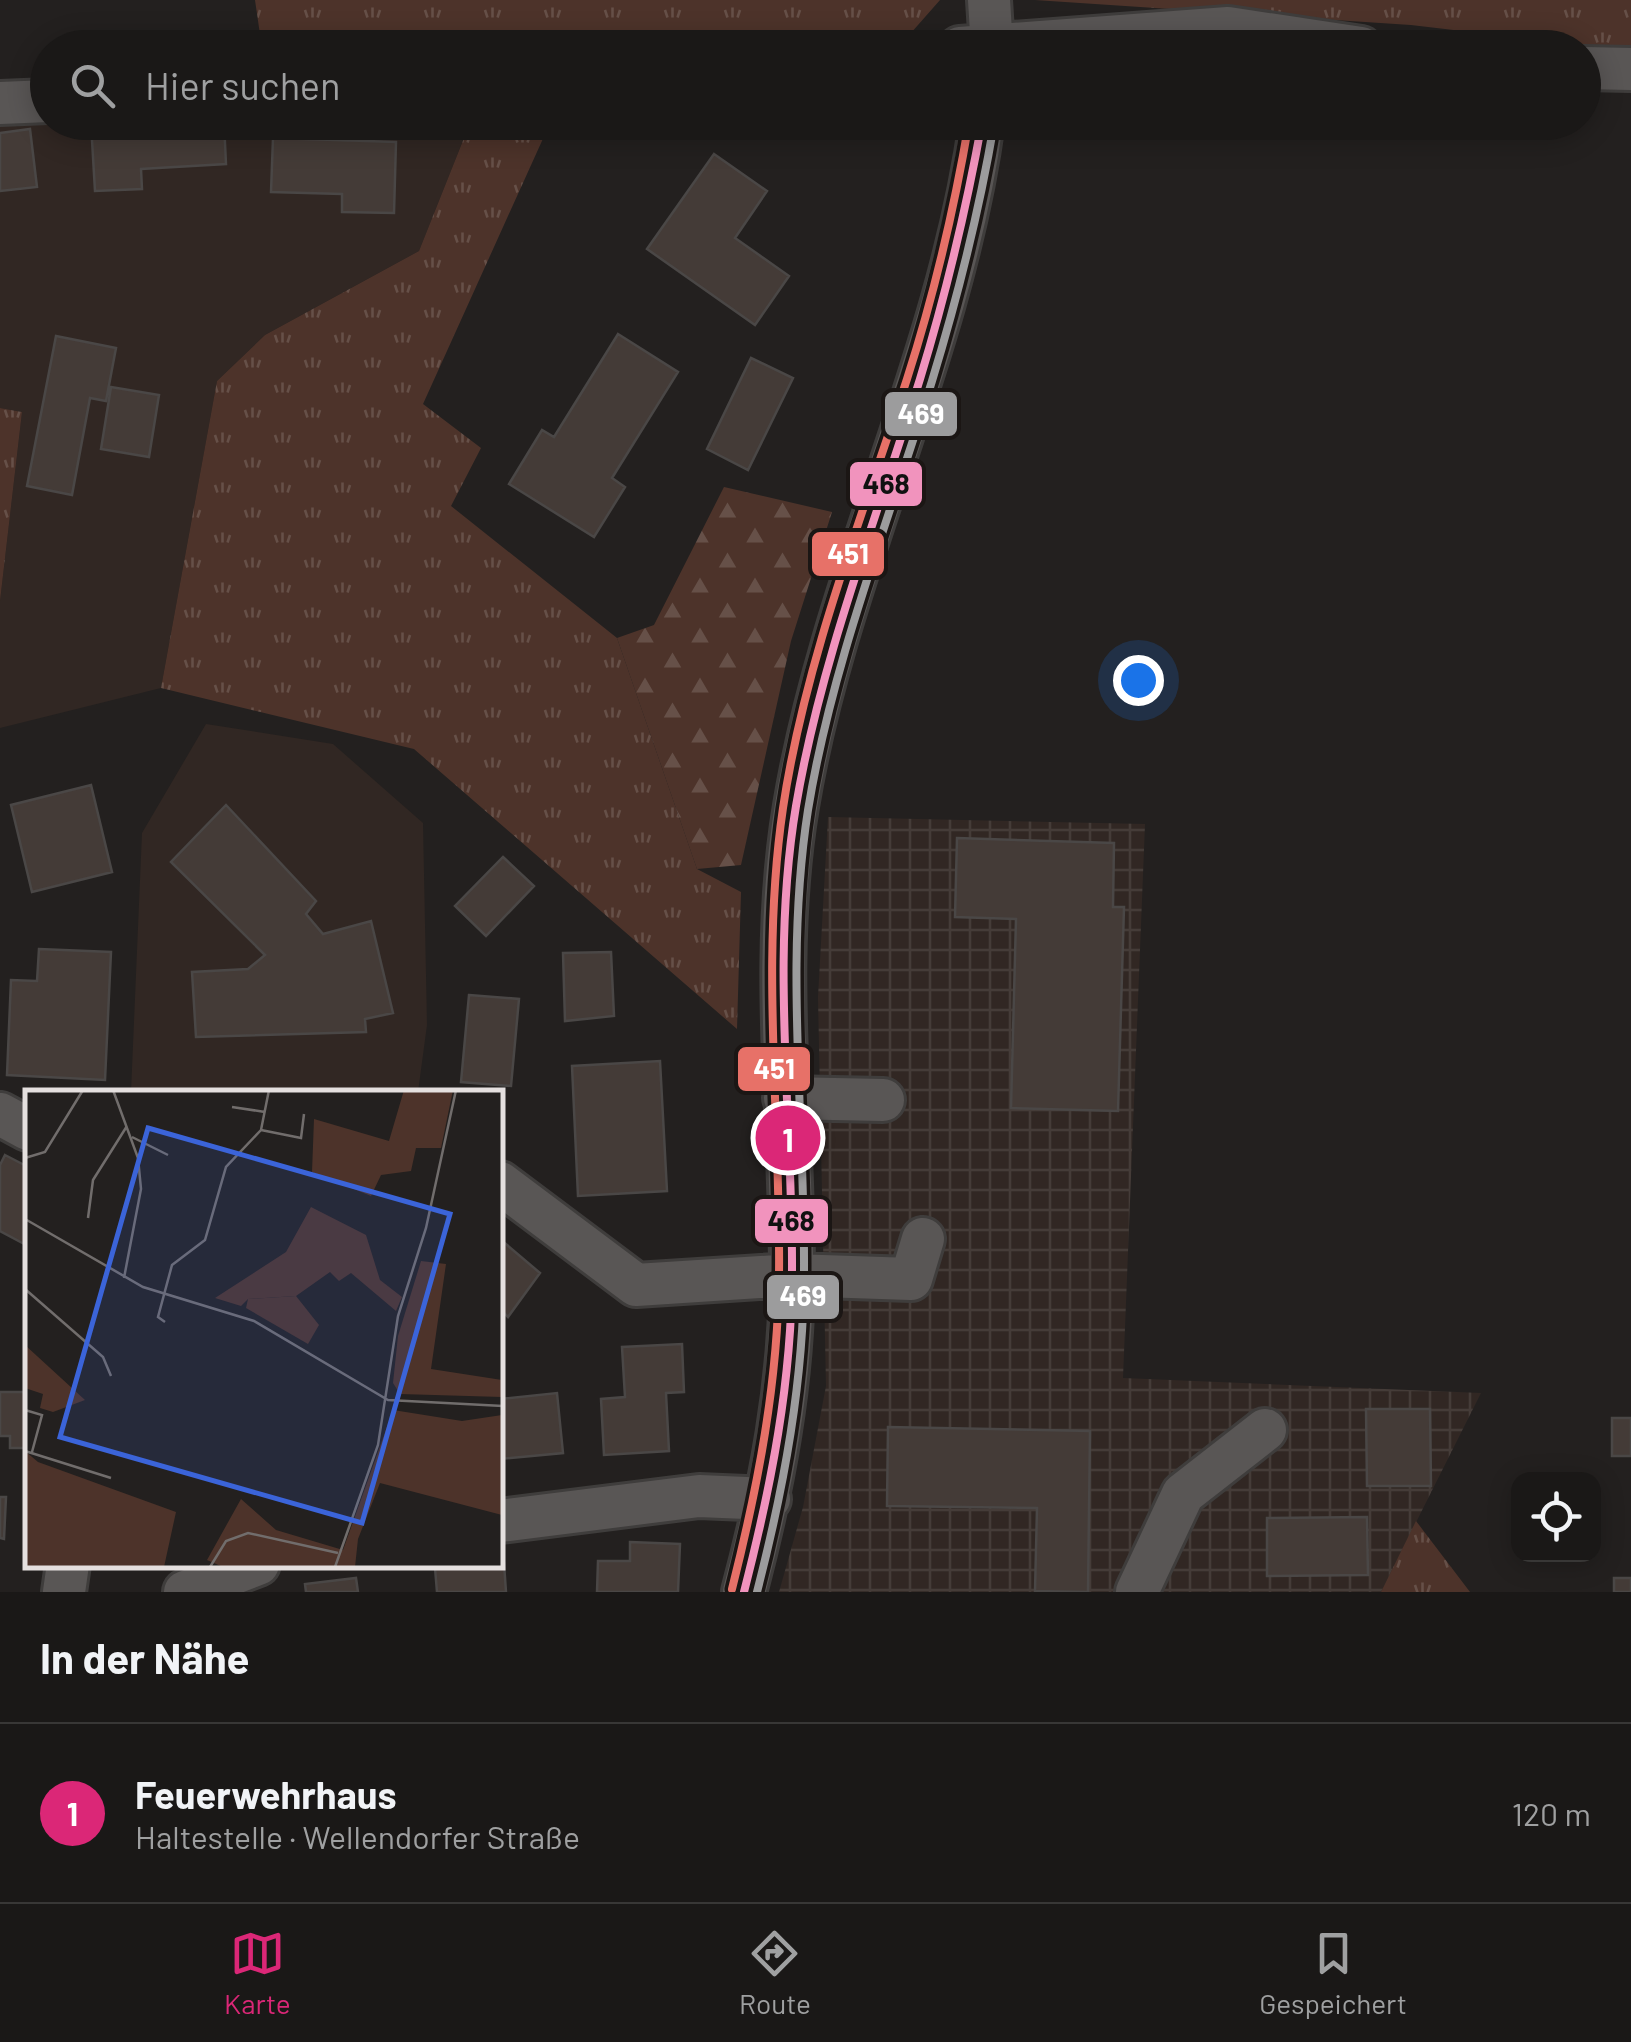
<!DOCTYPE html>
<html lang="de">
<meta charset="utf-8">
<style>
body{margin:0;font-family:Barlow,sans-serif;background:#232120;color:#f1f3f6}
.controls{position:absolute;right:30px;bottom:30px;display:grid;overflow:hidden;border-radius:20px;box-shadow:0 5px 25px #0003}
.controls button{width:90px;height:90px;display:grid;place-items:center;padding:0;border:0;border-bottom:2px solid #383736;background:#1a1817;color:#f1f3f6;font:50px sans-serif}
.you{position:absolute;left:1138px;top:680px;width:35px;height:35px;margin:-25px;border:8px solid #fff;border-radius:50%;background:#1a73e8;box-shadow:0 0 0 15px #1a73e833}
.badge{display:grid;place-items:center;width:65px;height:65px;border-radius:50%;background:#db2777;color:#fff;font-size:32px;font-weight:700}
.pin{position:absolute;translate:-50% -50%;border:5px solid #fff;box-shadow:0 2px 10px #0006}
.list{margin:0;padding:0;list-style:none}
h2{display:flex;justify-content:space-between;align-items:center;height:130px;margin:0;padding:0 40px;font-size:42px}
h2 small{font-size:32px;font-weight:400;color:#9fa0a1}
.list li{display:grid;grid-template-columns:65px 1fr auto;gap:30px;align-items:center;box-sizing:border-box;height:180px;padding:0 40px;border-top:2px solid #383736}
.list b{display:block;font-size:38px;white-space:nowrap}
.list p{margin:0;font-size:32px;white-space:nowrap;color:#9fa0a1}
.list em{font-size:32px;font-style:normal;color:#9fa0a1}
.icon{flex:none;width:55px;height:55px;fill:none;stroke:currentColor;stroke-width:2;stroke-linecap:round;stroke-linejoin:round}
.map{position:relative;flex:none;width:1631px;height:1592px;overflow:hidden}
.search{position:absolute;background:#1a1817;box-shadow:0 5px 25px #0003;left:30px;right:30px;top:30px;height:110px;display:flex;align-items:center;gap:25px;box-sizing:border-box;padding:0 35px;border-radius:55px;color:#9fa0a1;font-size:38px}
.sheet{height:310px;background:#1a1817}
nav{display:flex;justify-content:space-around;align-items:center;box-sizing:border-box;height:140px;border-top:2px solid #383736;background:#1a1817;font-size:28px;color:#9fa0a1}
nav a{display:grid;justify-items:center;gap:5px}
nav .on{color:#db2777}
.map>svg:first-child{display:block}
</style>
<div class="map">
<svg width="1631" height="1592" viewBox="0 0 1631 1592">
<defs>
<pattern id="industrial-grid" width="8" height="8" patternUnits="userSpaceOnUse" patternTransform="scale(2.5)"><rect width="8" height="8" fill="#312723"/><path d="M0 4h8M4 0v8" fill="none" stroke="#453c38"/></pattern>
<pattern id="grass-tufts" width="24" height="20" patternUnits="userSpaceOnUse" patternTransform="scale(2.5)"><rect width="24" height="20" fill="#4d332a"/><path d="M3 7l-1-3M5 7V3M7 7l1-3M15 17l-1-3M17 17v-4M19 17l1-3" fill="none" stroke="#665048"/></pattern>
<pattern id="forest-firs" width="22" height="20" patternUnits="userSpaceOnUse" patternTransform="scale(2.5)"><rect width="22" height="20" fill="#4d332a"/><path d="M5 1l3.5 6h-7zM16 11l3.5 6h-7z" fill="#665048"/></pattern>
</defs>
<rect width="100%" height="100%" fill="#23201f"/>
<path fill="#312723" d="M47,113L48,122L470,123L419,251L265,335L217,381L161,688L0,728V601L22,412L0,408V115Z
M206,724L333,744L423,823L427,1025L418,1092H131L142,833Z"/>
<path fill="url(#industrial-grid)" d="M828,817L1145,824L1123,1378L1481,1393L1381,1592H779L803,1507L826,1386L818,997Z"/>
<path fill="url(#grass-tufts)" d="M255,0H940L903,42L878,47L262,48Z
M1035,0H1631V51L1411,25Z
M470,123L546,132L423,404L481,448L451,506L617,638L697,869L741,892L737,1029L414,749L161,688L217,381L265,335L419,251Z
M0,408L22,412L0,601Z
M1416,1521L1470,1592H1381Z"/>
<path fill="url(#forest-firs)" d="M724,487L832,512L791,641L741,865L697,869L617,638L654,625Z"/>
<path fill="#443b37" stroke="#4a4746" stroke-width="2.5" d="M224,122L226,164L141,169L142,189L95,191L91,123Z
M30,129L37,187L0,191V133Z
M273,138L396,142L394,213L342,212V194L271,192Z
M714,154L767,191L735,238L789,276L755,325L647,249Z
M618,334L678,372L612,478L625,487L594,537L509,484L542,430L554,437Z
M56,336L116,348L106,401L90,398L72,495L27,486Z
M751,358L793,378L748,470L707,449Z
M111,387L159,395L149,457L101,449Z
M91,785L112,872L32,892L11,805Z
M226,805L316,901L306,914L323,934L371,921L393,1013L365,1019L366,1032L196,1037L192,972L248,969L265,955L171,862Z
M957,838L1114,843L1113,907H1124L1118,1111L1011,1108L1016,919L955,917Z
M503,857L534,886L486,936L455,906Z
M39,949L111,952L105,1080L7,1075L11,980L37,981Z
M611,952L614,1016L565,1021L563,953Z
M469,995L519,999L511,1086L461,1082Z
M660,1061L667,1191L578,1196L572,1066Z
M5,1155L28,1167V1246L0,1231V1165Z
M500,1239L540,1273L508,1317L500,1309Z
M682,1344L684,1392L666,1393L669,1451L604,1455L601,1399L625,1397L622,1347Z
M0,1392H28V1448H10V1436H0Z
M557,1393L563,1453L500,1459V1399Z
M1366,1409H1430L1431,1486H1367Z
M1612,1418H1631V1456H1612Z
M888,1427L1090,1431L1088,1592L1035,1591L1037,1508L887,1506Z
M0,1497H6L4,1539L0,1538Z
M1367,1517L1368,1575L1267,1576V1518Z
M630,1542L680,1544L678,1592H597L598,1561H630Z
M504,1563L506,1592H437L435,1568Z
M356,1578L358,1592H306L305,1584Z
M1614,1578H1631V1592H1614Z"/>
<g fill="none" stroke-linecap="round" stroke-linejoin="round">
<g stroke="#3f3d3c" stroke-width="48">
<path id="minor" d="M989,0L992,48
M960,48L1228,28L1361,48
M1584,68L1631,69
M0,103L48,101
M785,1098L883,1100
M0,1114L28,1129
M500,1183L636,1285L792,1275L911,1279L923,1239
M500,1521L699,1496L769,1499
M64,1592L68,1564
M185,1592L258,1564
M744,1592C772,1487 792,1381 792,1272C792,1116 770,961 796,806C835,572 950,358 982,122
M1137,1592L1183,1494L1265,1430"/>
</g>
<use href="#minor" stroke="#595655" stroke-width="42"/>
<g stroke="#1b1614" stroke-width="15">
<path id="bus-1" d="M744,1592C771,1487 792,1381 792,1272C793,1117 770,960 796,806C821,659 876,520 920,379C946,294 966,210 982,122"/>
</g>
<g stroke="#1b1614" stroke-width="15">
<path id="bus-2" d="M757,1592C784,1487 804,1380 804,1271C805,1117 784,963 808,810C832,663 888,523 932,381C958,296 979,212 994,124"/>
</g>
<g stroke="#1b1614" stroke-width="15">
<path id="bus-3" d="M732,1589C758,1486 778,1382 779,1276C781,1119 760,964 783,808C805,661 861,520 907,379C934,295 954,210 969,122"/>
</g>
<use href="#bus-1" stroke="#f193bd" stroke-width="8"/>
<use href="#bus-2" stroke="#9c9c9d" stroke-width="8"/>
<use href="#bus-3" stroke="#e77168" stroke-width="8"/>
</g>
<g transform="translate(25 1090)">
<rect width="478" height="478" fill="#23201f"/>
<path d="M379,0H428L416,58H391L386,81L356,85L346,106L287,82L289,29L364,51ZM286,117L341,145L355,190L377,207L371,221L326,183L314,191L305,182L271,206L223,209L216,216L190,208L261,162ZM396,171L421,174L406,279L477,290V307L375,304L368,293L373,246ZM0,255L60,310L28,322L15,318L18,304L0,298ZM368,320L437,331L477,325V425L355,393L333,449L330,477H198L182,470L216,409L251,440L318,460ZM0,361L13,372L151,422L139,477H0Z" fill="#4d332a"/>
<path d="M271,206L294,235L283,254L221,218L223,209Z" fill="#4d332a"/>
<path fill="none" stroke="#716d6c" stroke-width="2.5" d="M88,0L113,68L116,99L99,188M207,17L240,22M236,40L276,48L279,24M107,47L143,65M0,68L20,62L58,0M63,128L68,90L102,36M0,129L118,197L229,231L363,310L478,316M0,199L78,267L86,286M140,232L133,227L147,175L180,150L201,77L236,40L244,0M0,320L17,325L7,362M0,361L86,388M185,477L201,451L223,443L313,463M310,477L353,355L373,226L401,138L431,0"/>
<path fill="#3b64d9" fill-opacity="0.15" stroke="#3b64d9" stroke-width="5" d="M123,38L425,124L337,433L35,347Z"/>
<rect width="478" height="478" fill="none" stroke="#e5e0df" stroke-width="5"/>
</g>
<g stroke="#1b1614" stroke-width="4">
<rect x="883" y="390" width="76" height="48" rx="10" fill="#9c9c9d"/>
<rect x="848" y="460" width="76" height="48" rx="10" fill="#f193bd"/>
<rect x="810" y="530" width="76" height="48" rx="10" fill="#e77168"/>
<rect x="736" y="1045" width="76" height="48" rx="10" fill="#e77168"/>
<rect x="753" y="1197" width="77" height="48" rx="10" fill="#f193bd"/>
<rect x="765" y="1273" width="76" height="48" rx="10" fill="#9c9c9d"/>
</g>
<g font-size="28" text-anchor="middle" font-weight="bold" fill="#fff">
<text x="921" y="424">469</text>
<text x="848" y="564">451</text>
<text x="774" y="1079">451</text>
<text x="803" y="1306">469</text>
</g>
<g font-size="28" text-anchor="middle" font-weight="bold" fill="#111">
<text x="886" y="494">468</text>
<text x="791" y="1231">468</text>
</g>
</svg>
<div class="controls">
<button><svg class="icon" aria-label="locate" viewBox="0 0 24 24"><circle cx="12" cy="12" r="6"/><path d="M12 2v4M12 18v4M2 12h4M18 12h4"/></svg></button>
</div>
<div class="you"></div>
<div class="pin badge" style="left:788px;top:1138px">1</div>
<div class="search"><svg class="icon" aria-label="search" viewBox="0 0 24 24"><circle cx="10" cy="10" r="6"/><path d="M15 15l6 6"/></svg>Hier suchen</div>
</div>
<section class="sheet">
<h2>In der Nähe<small></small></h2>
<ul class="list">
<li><span class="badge">1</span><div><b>Feuerwehrhaus</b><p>Haltestelle · Wellendorfer Straße</p></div><em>120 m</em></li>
</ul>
</section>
<nav>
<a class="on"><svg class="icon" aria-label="map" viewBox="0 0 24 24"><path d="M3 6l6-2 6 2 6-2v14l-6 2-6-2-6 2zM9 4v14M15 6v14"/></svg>Karte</a>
<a><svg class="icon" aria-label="directions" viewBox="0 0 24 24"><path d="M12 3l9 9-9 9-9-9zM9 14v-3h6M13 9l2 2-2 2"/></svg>Route</a>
<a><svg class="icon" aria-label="saved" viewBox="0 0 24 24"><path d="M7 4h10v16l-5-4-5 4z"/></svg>Gespeichert</a>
</nav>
